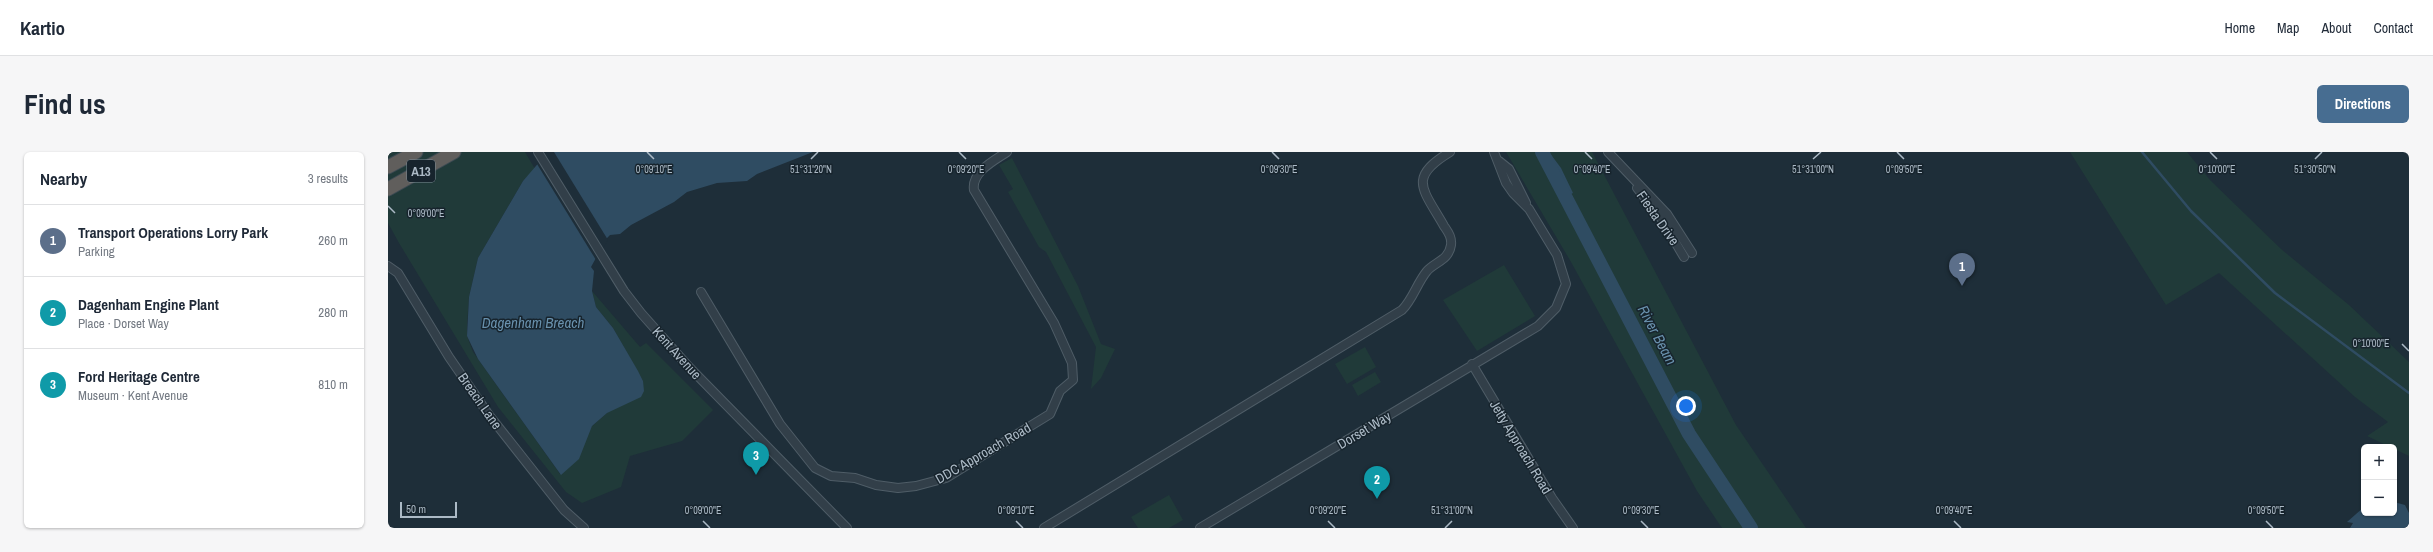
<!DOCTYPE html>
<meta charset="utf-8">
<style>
body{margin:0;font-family:"Archivo Narrow",sans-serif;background:#f6f6f7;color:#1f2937}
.controls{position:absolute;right:12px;bottom:12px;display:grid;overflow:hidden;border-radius:6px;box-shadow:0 1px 3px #0004}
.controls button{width:36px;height:36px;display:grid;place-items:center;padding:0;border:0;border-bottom:1px solid #e0e1e3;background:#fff;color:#1f2937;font:20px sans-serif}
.scale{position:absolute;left:12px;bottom:10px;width:57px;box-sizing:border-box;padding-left:4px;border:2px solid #acbac6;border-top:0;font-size:11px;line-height:14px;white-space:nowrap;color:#acbac6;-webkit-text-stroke:3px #17242d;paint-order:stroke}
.you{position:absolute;left:1298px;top:254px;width:14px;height:14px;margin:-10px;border:3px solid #fff;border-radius:50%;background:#1a73e8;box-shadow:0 0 0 6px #1a73e833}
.badge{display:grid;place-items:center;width:26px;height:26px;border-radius:50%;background:#476d91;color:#fff;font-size:13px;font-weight:700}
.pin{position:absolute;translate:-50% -33px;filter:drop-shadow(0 1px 2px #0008)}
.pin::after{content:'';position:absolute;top:21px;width:14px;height:12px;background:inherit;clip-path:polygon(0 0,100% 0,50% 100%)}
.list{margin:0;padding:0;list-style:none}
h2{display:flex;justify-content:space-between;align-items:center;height:52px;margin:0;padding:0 16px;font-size:17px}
h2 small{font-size:13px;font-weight:400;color:#747a83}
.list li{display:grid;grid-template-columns:26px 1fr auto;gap:12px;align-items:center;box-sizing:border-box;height:72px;padding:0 16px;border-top:1px solid #e0e1e3}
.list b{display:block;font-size:15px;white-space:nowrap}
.list p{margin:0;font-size:13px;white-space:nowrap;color:#747a83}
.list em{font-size:13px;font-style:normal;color:#747a83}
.map{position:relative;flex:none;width:2021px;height:376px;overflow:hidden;border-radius:6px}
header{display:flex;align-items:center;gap:24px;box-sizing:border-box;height:56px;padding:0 20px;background:#fff;border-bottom:1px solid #e0e1e3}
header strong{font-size:19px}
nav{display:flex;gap:22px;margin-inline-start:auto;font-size:14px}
.intro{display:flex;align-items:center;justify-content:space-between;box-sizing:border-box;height:96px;padding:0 24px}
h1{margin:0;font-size:28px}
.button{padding:10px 18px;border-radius:6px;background:#476d91;color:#fff;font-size:14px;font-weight:700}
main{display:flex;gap:24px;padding:0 24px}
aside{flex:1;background:#fff;border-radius:6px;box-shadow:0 1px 3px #0004}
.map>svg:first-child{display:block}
</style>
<header>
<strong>Kartio</strong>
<nav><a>Home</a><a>Map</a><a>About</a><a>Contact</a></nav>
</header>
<div class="intro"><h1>Find us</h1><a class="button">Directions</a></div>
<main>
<aside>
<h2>Nearby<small>3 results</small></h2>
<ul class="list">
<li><span class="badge" style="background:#5c6f8a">1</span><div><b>Transport Operations Lorry Park</b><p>Parking</p></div><em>260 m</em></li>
<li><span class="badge" style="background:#0f9aa8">2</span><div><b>Dagenham Engine Plant</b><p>Place · Dorset Way</p></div><em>280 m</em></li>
<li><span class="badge" style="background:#0f9aa8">3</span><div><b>Ford Heritage Centre</b><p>Museum · Kent Avenue</p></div><em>810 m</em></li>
</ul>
</aside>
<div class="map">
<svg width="2021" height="376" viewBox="0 0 2021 376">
<rect width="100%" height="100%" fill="#1e2e39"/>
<path fill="#203a39" d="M0,0H137L147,17L135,29L90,106L81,145L79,173V184L85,200L172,322L204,274L255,229L225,176L208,155L204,139L252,195L258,191L325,258L294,289L242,304L233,335L194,351L178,340L110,255L11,91L0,71Z
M1118,0H1204L1348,273L1418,376H1334L1309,339L1183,110Z
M1682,0H1799L1822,28L1893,97L1961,153L2021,210V304L1979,284L2000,270L1967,245L1831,121L1778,153Z
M624,6L690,134L713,192L727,197L713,226L703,237L708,195L658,100L651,95L620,40L625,37L611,13Z
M1116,113L1147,164L1089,199L1055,148Z
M977,195L988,215L959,232L947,212Z
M987,220L993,230L970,244L964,233Z
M781,343L795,368L781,376H750L743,365Z"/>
<path fill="#2f4c62" d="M160,0H425L369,22L359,29L329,31L299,40L286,50L243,73L232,82L222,83L219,86L203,115L206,119L204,139L208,155L225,176L250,219L255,229L256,239L253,245L219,261L204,274L191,307L173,323L90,207L79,184L81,145L90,106L135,29Z
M1150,0H1161L1173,16L1185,41L1173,47Z
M2006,350L2017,353L2021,361V376H1962L1965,371L1959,370L1976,355V361H2006Z"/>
<path fill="#1e2e39" d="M157,0H166L220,88L208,108L149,12Z"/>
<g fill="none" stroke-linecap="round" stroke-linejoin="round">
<path stroke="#2f4c62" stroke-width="2.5" d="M1754,0L1803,59L1887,141L2021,241"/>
<path stroke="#2f4c62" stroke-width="14" d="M1154,0L1301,282L1363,376"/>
<g stroke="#4f5d67" stroke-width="10">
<path id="minor" d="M150,0L236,139L253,161L301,215L459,376
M1220,0L1279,62L1304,101
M1111,9L1121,17L1138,51
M1249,36L1273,66L1296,105
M0,114L10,121L61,205L101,263L176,358L196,376
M313,140L392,272L427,316L443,324L467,326L488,333L510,336L528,334L558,326L662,262L672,239L685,228L684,211L666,171L586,38C583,20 607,8 619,0
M1084,212L1164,346L1185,376
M656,376L1014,158C1025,147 1029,131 1039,119C1047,110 1061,108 1063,93C1064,85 1060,80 1056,74C1035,37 1019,26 1062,0
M812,376L1150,174L1168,156L1178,132L1169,103L1141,57L1125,41L1118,31L1106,0"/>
</g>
<g stroke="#3c4a53" stroke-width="15">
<path id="trunk" d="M0,15L28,0
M0,37L66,0"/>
</g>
<use href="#minor" stroke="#323f49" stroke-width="8"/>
<use href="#trunk" stroke="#605e5c" stroke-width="13"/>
</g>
<path fill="none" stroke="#acbac6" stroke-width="1.5" d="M259,0L266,7M571,0L578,7M884,0L891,7M1197,0L1204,7M1509,0L1516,7M1822,0L1829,7M423,7L430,0M1425,7L1433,0M1927,7L1934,0M0,54L7,61M2014,192L2021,199M315,369L322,376M628,369L635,376M940,369L947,376M1253,369L1260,376M1566,369L1573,376M1878,369L1885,376M1057,376L1064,369"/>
<g text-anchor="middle" stroke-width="3" stroke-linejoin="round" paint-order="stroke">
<rect fill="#17242d" stroke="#7f8d98" stroke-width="1" x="19" y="8" width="28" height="22" rx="3"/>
<g font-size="13" font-weight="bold" fill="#acbac6">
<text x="33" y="24">A13</text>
</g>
<g font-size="14" fill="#acbac6" stroke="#17242d">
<text transform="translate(1270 66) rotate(55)" y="5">Fiesta Drive</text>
<text transform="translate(289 201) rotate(48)" y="5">Kent Avenue</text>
<text transform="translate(92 249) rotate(55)" y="5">Breach Lane</text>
<text transform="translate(976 278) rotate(-31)" y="5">Dorset Way</text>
<text transform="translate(1133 295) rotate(59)" y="5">Jetty Approach Road</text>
<text transform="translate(595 301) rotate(-30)" y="5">DDC Approach Road</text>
</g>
<g font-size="15" font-style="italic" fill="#6991ad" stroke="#17242d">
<text x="145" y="176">Dagenham Breach</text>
<text transform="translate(1269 183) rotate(62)" y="5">River Beam</text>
</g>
</g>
<g font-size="10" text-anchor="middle" fill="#acbac6" stroke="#17242d" stroke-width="3" stroke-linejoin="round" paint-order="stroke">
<text x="891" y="21">0°09'30"E</text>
<text x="1204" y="21">0°09'40"E</text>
<text x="1516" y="21">0°09'50"E</text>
<text x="1829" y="21">0°10'00"E</text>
<text x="266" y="21">0°09'10"E</text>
<text x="423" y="21">51°31'20"N</text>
<text x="578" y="21">0°09'20"E</text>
<text x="1425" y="21">51°31'00"N</text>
<text x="1927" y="21">51°30'50"N</text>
<text x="38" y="65">0°09'00"E</text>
<text x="1983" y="195">0°10'00"E</text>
<text x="315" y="362">0°09'00"E</text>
<text x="628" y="362">0°09'10"E</text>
<text x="940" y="362">0°09'20"E</text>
<text x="1064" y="362">51°31'00"N</text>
<text x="1253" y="362">0°09'30"E</text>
<text x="1566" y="362">0°09'40"E</text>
<text x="1878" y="362">0°09'50"E</text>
</g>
</svg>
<div class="controls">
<button>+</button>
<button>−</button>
</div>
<div class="scale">50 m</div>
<div class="you"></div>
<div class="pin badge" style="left:1574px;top:134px;background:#5c6f8a">1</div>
<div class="pin badge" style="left:989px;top:347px;background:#0f9aa8">2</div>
<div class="pin badge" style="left:368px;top:323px;background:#0f9aa8">3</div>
</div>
</main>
